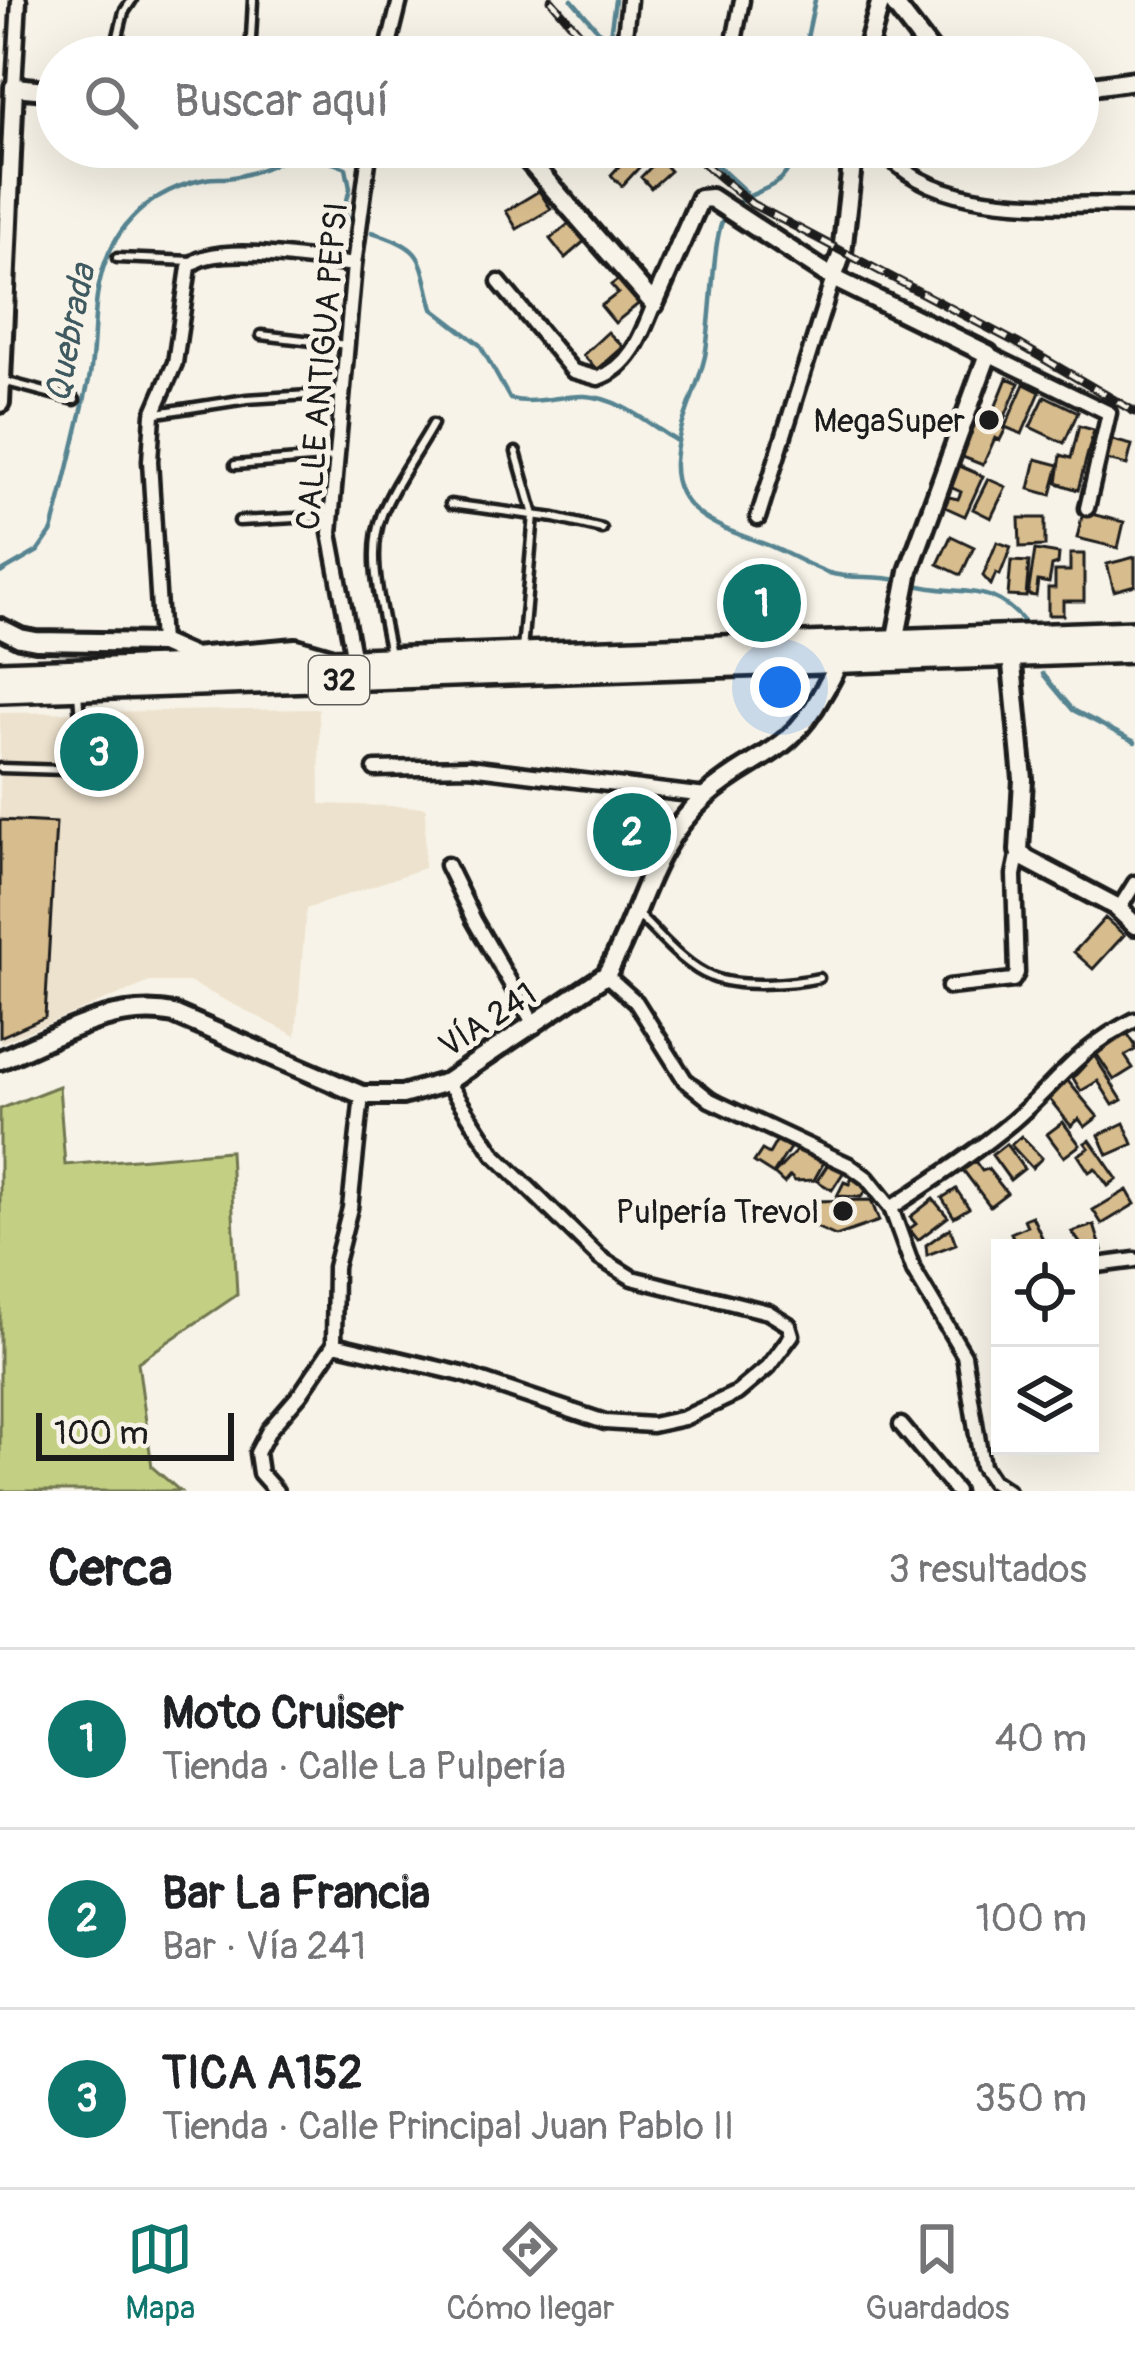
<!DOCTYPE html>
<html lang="es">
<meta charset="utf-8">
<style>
body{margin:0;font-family:Pangolin,sans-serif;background:#f2f2f2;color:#202124}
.controls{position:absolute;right:36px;bottom:36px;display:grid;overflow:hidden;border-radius:0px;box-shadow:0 12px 48px #0002}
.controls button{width:108px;height:108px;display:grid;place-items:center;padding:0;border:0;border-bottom:3px solid #e0e0e0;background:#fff;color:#202124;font:60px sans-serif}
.scale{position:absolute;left:36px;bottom:30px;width:198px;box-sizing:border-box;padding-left:12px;border:6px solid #1c1c1c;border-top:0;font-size:33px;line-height:42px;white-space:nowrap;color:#1c1c1c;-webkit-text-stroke:9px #f7f3e8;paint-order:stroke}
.you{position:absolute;left:780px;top:687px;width:42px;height:42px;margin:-30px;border:9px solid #fff;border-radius:50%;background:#1a73e8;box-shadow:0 0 0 18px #1a73e833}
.badge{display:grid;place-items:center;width:78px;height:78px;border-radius:50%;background:#0f766e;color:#fff;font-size:39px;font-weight:700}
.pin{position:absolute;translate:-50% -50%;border:6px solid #fff;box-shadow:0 3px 12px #0006}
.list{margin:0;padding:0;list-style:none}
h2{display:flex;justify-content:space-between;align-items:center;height:156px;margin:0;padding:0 48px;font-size:51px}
h2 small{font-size:39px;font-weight:400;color:#757577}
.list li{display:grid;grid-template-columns:78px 1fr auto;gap:36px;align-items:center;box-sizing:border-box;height:180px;padding:0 48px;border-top:3px solid #e0e0e0}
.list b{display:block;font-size:45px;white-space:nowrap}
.list p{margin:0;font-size:39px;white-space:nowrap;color:#757577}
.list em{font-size:39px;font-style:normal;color:#757577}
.icon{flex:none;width:66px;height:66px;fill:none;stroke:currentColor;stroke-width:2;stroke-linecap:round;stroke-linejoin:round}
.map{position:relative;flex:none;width:1135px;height:1491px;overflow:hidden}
.search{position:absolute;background:#fff;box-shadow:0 12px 48px #0002;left:36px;right:36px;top:36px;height:132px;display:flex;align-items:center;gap:30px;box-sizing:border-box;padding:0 42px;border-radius:66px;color:#757577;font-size:45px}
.sheet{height:696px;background:#fff}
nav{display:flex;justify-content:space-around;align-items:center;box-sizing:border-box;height:168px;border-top:3px solid #e0e0e0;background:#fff;font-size:33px;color:#757577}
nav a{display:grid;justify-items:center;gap:6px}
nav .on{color:#0f766e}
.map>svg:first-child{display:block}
</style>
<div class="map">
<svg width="1135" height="1491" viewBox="0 0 1135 1491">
<rect width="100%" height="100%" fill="#f7f3e8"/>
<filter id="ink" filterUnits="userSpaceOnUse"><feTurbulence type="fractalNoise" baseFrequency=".00833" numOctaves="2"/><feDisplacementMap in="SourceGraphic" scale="24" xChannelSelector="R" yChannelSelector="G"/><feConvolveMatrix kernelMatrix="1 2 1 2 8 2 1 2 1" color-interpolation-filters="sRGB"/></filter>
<g filter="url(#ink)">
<path fill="#ede2cd" d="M319,709L320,804L426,807L424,868L306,909L296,1036L189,982H150L0,1043V713Z"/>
<path fill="#c3d084" stroke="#707650" stroke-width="3" d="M59,1086L65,1165L230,1151L237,1295L138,1362L152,1467L180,1491H0V1109Z"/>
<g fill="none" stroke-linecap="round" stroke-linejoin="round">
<path stroke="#578491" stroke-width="4.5" d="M572,0L621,57
M609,42L615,0
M803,57L815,0
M697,147L746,192
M794,147C789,201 745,181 723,220C713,237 711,328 705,356C697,392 677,426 675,462C672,518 730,530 770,546C789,554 809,566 829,573C851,580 878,574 901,581
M372,232C427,249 419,258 433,309L480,345L510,399C537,405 558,395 585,396C618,397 651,425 678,442
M0,573L38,551L52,531C66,481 77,430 89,380C96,347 92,312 100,280C112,226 152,189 206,179C215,177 224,179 233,177C289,168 280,141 346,168L350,188L344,212L350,220
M912,584C961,598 989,579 1026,624
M1043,674L1073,710L1135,742"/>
</g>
<path fill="#d7bc8d" stroke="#1c1c1c" stroke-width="3" d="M517,36L534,46L528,57H505Z
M637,39L671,44L669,57H633Z
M634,150L646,160L622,186L611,175Z
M659,159L670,171L651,188L641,177Z
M539,191L551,209L517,229L506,211Z
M572,221L587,239L565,258L550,239Z
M623,276L642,301L615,323L601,306L618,293L611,285Z
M608,332L623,347L597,370L583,355Z
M1007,378L1019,383L1001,426L1005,430L1000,440L995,438L983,465L960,456L980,408L993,413Z
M1024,384L1040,392L1022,434L1005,427Z
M1045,396L1078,412L1064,443L1030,427Z
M1079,426L1094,430L1078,490L1057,483L1061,455L1071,458Z
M1104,438L1132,445L1127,465L1099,458Z
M1036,459L1059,465L1051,495L1029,489Z
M955,464L983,476L965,516L945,507L949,497L958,499L961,492L946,485Z
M988,479L1006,487L991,518L973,509Z
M1083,512L1124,522L1118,548L1077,538Z
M1019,518H1045V546L1020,547Z
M951,536L974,547L961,575L938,564Z
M997,542L1011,547L1000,575L996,573L991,585L983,576Z
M1035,550L1059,554L1058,564L1052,566L1049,583L1038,581L1036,596L1028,595Z
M1070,554H1084V601H1063V615H1048V588H1055V571H1070Z
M1135,557V585L1114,591L1107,564Z
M1011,561L1029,562L1026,597L1008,596Z
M0,820L56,823L45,1017L0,1037Z
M1105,918L1124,935L1093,969L1074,952Z
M1127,1033L1135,1045V1050L1125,1056L1133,1068L1114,1080L1096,1053Z
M1092,1052L1122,1100L1113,1105L1098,1081L1081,1091L1073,1078L1085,1065L1081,1059Z
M1067,1080L1098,1117L1085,1127L1079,1119L1071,1126L1047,1096Z
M1063,1122L1080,1145L1064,1157L1047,1134Z
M1124,1123L1133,1144L1108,1155L1099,1135Z
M1021,1136L1042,1158L1032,1168L1011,1145Z
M777,1140L790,1148L773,1174L754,1162L762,1150L769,1154Z
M1090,1140L1117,1179L1108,1186L1095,1168L1089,1172L1078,1155L1089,1148L1085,1143Z
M1006,1144L1024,1169L1010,1180L992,1155Z
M799,1148L824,1162L814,1180L795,1181L790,1176L784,1183L774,1174Z
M830,1161L845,1170L832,1190L817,1181Z
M975,1161L982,1171L988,1169L1007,1193L990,1206L963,1170Z
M853,1176L867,1183V1190L861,1197L837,1196L844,1182L849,1184Z
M956,1189L969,1208L954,1217L942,1198Z
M1127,1190L1135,1204L1102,1224L1093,1210Z
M933,1199L948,1217L918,1240L909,1229L916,1224L910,1217Z
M871,1200L879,1221L836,1236L811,1225L810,1201Z
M1032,1216L1046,1246L1018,1248L1011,1233L1027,1226L1024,1219Z
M1094,1225L1102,1250L1090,1254V1248H1074L1080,1243L1072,1232Z
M950,1228L956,1244L927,1255L926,1245Z"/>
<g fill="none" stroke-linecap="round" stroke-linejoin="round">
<g stroke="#1c1c1c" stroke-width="15">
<path id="lane" d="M113,57L124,12L132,0
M250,57L253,0
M117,258L193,261
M261,335L347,345
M7,382L75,400
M157,413L247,399L340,393
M516,452L534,515L522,650
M235,465L336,457
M450,504L555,518L602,529
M239,521L331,516
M390,655C383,613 365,556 382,514C394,483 417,453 433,424
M0,768L66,770L83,761L78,692
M637,914C659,935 684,966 712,977C739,988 792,984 819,978"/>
</g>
<g stroke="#1c1c1c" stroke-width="21">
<path id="street" d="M624,44L629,0
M386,57L400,0
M731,57L742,0
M14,87L19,0
M880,147C936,218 1053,202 1135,205
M499,282L573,371L598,378C631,367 642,334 654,304
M988,354L1109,413L1087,508
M758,518L833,278
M161,643L150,461L153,414L175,363L189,267C209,240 321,261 354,265
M354,660L330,533L354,265L370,147
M375,769L469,767L706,796
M447,865L474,920L535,1026
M1119,909L1135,883
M606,975L636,1002L685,1080L710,1100L849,1165L867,1178L891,1208L914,1271L964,1355L982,1466L992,1481L1007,1491
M949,987L1013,980L1017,973L1014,875L1019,851
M891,1208C933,1180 975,1153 1013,1121C1058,1082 1079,1047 1135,1020
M1090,1266L1135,1260
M334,1344L462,1374L605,1422L652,1425L684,1418L737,1393L768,1367L792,1335L789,1325L768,1312L632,1278L600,1258L494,1154L447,1082
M901,1425L956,1491
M276,1491L260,1473L257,1453L269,1430L301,1393L334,1344L335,1267L350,1208L362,1095"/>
</g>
<g stroke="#1c1c1c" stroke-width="26">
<path id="secondary" d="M891,0L935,57
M865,57L881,0
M1078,88L1135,80
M517,147L654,304L700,199L711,198L833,278
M854,147L842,253L833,278L988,354L909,571L895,642
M0,403L14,87L57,91
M0,628L20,638L36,641L161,643L193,657L296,648L327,657
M1010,644L1023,779L1019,851L1026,859L1115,906L1135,925
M0,1060C56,1037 112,1002 174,1014L362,1095H402L447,1082L606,975C642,913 647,850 705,797C751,755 788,758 822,694C830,680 839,668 838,651"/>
</g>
<g stroke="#1c1c1c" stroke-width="30">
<path id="highway" d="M0,673L1135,632
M0,691L1135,651"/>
</g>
<use href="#lane" stroke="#f7f3e8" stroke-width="6"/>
<use href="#street" stroke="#f7f3e8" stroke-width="12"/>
<use href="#secondary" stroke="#f7f3e8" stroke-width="16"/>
<use href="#highway" stroke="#f7f3e8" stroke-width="21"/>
<g stroke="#1c1c1c" stroke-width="9">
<path id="rail" d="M551,0L600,57
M684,147L752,204L1017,343L1135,412"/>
</g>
<use href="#rail" stroke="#f7f3e8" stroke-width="4.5" stroke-dasharray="14" stroke-linecap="butt"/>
</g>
</g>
<g fill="#1c1c1c" stroke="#f7f3e8" stroke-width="4.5">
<circle cx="989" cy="420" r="12"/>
<circle cx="843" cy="1211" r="12"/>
</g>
<g text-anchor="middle" stroke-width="10" stroke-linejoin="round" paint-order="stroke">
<rect fill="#f7f3e8" stroke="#5e5c59" stroke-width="3" x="309" y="656" width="60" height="48" rx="9"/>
<g font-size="30" font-weight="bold" fill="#1c1c1c">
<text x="339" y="690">32</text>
</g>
<g font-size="33" fill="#1c1c1c" stroke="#f7f3e8">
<text transform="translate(321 366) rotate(-85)" y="12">CALLE ANTIGUA PEPSI</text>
<text transform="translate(487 1019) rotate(-33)" y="12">VÍA 241</text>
</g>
<g font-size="33" fill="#1c1c1c" stroke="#f7f3e8" text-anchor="end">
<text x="965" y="432">MegaSuper</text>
<text x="819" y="1223">Pulpería Trevol</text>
</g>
<g font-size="36" font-style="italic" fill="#3f5960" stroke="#f7f3e8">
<text transform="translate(69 333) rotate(-79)" y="13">Quebrada</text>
</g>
</g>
</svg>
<div class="controls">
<button><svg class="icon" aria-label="locate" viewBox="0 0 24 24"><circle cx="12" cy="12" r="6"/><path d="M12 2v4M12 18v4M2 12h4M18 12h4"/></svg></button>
<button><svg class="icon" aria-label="layers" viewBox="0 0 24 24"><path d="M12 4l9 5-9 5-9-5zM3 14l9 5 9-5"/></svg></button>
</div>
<div class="scale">100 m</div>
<div class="you"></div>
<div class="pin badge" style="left:762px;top:603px">1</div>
<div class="pin badge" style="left:632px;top:832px">2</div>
<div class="pin badge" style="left:99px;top:752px">3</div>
<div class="search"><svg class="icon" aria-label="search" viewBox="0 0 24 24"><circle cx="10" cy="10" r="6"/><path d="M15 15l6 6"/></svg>Buscar aquí</div>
</div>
<section class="sheet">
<h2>Cerca<small>3 resultados</small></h2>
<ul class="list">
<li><span class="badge">1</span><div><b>Moto Cruiser</b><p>Tienda · Calle La Pulpería</p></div><em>40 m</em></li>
<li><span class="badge">2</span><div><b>Bar La Francia</b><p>Bar · Vía 241</p></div><em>100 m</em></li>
<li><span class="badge">3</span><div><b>TICA A152</b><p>Tienda · Calle Principal Juan Pablo II</p></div><em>350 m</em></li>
</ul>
</section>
<nav>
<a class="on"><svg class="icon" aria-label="map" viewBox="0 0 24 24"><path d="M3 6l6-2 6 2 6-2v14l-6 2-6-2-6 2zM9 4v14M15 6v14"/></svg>Mapa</a>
<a><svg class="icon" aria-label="directions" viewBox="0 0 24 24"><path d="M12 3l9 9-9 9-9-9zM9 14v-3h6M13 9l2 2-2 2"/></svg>Cómo llegar</a>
<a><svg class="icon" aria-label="saved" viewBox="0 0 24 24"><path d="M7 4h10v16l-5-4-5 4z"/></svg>Guardados</a>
</nav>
